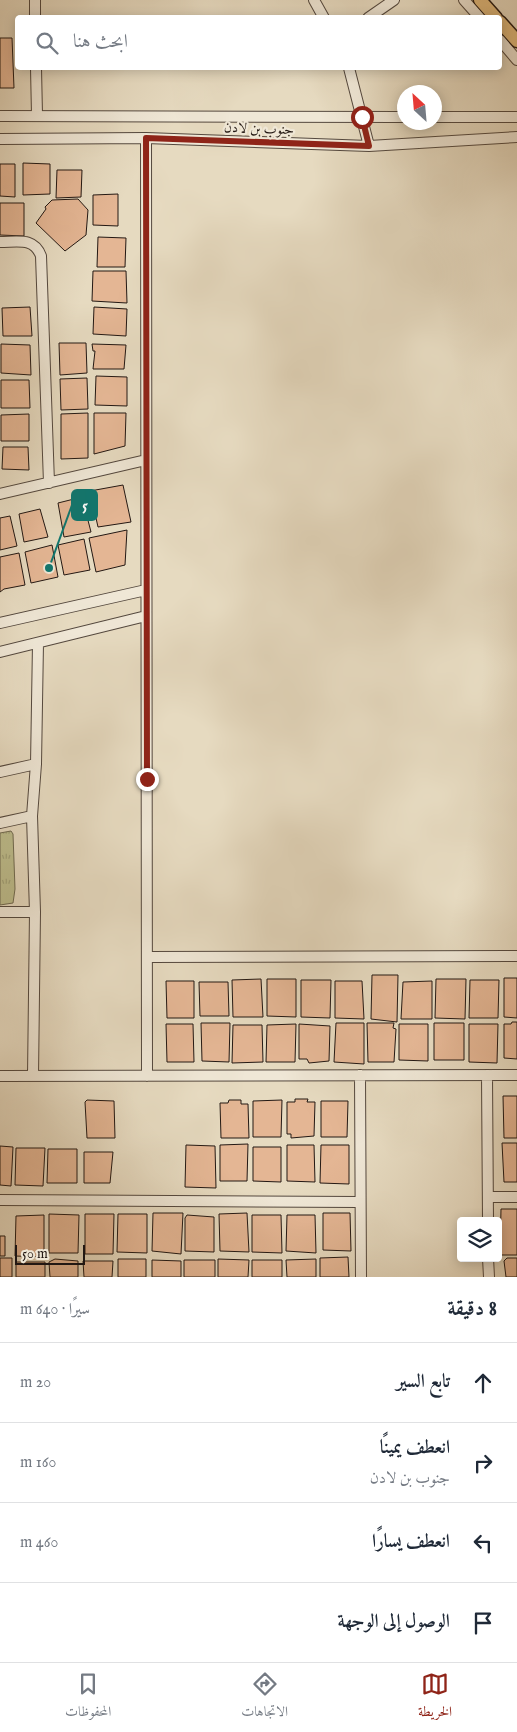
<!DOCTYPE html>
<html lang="ar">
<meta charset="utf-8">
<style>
body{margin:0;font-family:"IM FELL English",Amiri,serif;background:#f2f2f3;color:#1f2937;direction:rtl}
.controls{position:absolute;right:15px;bottom:15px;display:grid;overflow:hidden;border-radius:5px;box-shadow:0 2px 12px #0003}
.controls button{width:45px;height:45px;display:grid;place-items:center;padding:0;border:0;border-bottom:1px solid #e0e1e3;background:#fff;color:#1f2937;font:25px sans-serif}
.compass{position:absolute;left:397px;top:85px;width:45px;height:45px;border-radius:50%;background:#fff;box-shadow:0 2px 12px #0003;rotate:334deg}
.scale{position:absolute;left:15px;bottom:12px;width:70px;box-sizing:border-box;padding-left:5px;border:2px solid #231813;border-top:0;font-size:14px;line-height:18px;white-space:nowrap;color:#231813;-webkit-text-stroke:4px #efe7d6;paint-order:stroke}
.stop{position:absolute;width:15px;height:15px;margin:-11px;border:4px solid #8f2418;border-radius:50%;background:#fff}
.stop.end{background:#8f2418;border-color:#fff;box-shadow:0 1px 5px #0008}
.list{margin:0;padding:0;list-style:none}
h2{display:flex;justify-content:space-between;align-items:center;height:65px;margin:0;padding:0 20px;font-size:21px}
h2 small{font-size:16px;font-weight:400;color:#747a83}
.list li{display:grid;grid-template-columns:32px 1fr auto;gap:15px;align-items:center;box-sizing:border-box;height:80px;padding:0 20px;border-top:1px solid #e0e1e3}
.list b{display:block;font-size:19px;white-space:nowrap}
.list p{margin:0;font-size:16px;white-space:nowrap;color:#747a83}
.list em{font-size:16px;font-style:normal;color:#747a83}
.icon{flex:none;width:28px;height:28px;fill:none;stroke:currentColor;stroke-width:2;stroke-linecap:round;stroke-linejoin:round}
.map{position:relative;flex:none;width:517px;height:1277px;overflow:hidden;direction:ltr}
.search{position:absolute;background:#fff;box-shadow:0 2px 12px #0003;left:15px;right:15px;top:15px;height:55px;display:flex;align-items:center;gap:12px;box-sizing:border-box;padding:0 18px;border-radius:5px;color:#747a83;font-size:19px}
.sheet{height:385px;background:#fff}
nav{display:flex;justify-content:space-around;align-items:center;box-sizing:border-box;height:70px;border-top:1px solid #e0e1e3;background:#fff;font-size:14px;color:#747a83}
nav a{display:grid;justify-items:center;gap:2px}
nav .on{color:#8f2418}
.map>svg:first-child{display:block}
</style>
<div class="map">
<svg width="517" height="1277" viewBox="0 0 517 1277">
<defs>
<pattern id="park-tufts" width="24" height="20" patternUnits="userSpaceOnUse" patternTransform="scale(1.25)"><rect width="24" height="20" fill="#bdbd8d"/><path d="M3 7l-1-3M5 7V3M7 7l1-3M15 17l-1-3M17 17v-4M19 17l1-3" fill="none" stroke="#a2a279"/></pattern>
</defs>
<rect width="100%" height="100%" fill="#e6dac0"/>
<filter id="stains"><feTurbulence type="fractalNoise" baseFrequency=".004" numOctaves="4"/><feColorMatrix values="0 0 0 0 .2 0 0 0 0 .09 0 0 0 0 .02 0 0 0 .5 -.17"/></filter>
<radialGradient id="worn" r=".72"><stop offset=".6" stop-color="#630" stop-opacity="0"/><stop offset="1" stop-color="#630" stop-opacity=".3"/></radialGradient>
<path fill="url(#park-tufts)" stroke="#706a50" d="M11,831L13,834L15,889L13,903L0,905V833Z"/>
<path fill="#e4b694" stroke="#231813" d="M0,38H12L14,88H0Z
M23,163L50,164V194L23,195Z
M0,164H15V197L0,196Z
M57,170H82L81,197L56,198Z
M118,194V226L93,225V195Z
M78,199L88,210L86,235L65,251L36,223L46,209L45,207L52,200Z
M0,203H24V236L0,235Z
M98,237L126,238L125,267H97Z
M93,271H126L127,303L92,301Z
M30,307L32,336H3L2,308Z
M94,307L127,309L126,336L93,334Z
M59,343H86L87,373L60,375Z
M1,344L30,345L31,375L1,373Z
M92,344L126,345L124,369H93L95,351H93Z
M96,376L127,377V406L95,405Z
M87,378L88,409L61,410L60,379Z
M1,380H29L30,408H1Z
M88,413V458L61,459V414Z
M94,413H126L125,446L94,454Z
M29,414V441H1V415Z
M3,447H28L29,470L2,469Z
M123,485L131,522L98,527L90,491Z
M82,497L91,532L64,537L58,503Z
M40,509L48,537L24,542L19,514Z
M10,516L17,546L0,550V518Z
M127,530L125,565L96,572L89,538Z
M84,539L90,570L64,575L58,545Z
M52,545L58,577L31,583L25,552Z
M19,553L25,585L4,589L0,592V557Z
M372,975H398L397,1022L371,1019Z
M504,978H517V1018L504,1017Z
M261,979L263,1017H233L232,980Z
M267,979H296V1017L267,1016Z
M436,979H466L465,1019L435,1018Z
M301,980H331L330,1018L301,1017Z
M470,980H499L498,1018H469Z
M166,981H194V1018H167Z
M335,981H362L364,1019L335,1018Z
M432,981V1019H401L403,982Z
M199,982H228L229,1016H200Z
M512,1022H517V1059L504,1058V1024H511Z
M201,1023H230L229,1062L202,1061Z
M336,1023H364V1064L334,1062Z
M367,1023H394L393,1028L396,1029L394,1062H368Z
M434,1023H464V1060H434Z
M166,1024H193L194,1062H167Z
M296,1024L295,1062H266L267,1025Z
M299,1024L330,1026L329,1061L309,1063L307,1059H299Z
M399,1024H428V1061L399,1060Z
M469,1024H498L497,1063L469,1062Z
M233,1025H262L263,1062L232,1063Z
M503,1096H517V1138H504Z
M295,1099H308L307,1102H315L314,1136L291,1138V1134H287V1102H295Z
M87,1100L114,1101L115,1138H87L85,1102Z
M229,1100H241V1104H248L249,1138H221L220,1103H228Z
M282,1100L281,1137H253V1101Z
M321,1101H348L347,1137H321Z
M502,1143H517V1182H504Z
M248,1144L247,1181H220V1145Z
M186,1145L215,1146L216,1188L185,1187Z
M287,1145H314L315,1182L287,1181Z
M321,1145H349V1184L320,1183Z
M0,1146L13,1147L11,1186L0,1185Z
M253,1147H281V1182L253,1181Z
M16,1148H45L43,1186L15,1185Z
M48,1149H77V1183H47Z
M84,1152H113L110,1183H84Z
M501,1209H517V1255H500Z
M153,1213H183L181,1254L152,1251Z
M247,1213L249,1252L220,1251L219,1214Z
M323,1213H350L351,1251L323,1250Z
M49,1214L79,1215L78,1253H49Z
M85,1214H114L113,1254H85Z
M118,1214H147V1253L117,1252Z
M44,1215V1257L15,1256L16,1216Z
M187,1215L214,1217V1252L185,1251V1218Z
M252,1215H281L282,1253L252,1252Z
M287,1215H315L316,1253L286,1251Z
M0,1236H5V1256H0Z
M348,1257L349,1277H320V1258Z
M0,1258H12V1277H0Z
M507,1258H517V1277H506L504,1261Z
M55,1259L78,1261V1277H50L49,1262Z
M118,1259H146V1277H118Z
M218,1259L249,1260L248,1277H218Z
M316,1259V1277H287L286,1260Z
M152,1260L181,1261V1277H152Z
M184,1260H215V1277H184Z
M252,1260H282V1277H252Z
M83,1261H113L112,1277H84Z
M16,1262H45V1277H16Z"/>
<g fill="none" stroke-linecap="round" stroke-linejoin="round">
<g stroke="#54483e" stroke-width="12">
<path id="minor" d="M35,0V18
M314,0L324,18
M464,0L480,18
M368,18L394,0
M500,40L517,60
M36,68L37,115
M349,68L369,146
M0,116L404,117
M434,117H517
M146,138L147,1076
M0,139L146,138L369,146L517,137
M0,242C18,242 34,237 41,256L49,483
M0,494L146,460
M0,623L146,590
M0,652L146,616
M0,772L36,764
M0,823L32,816
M0,912H35
M147,957L517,956
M360,1075L361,1277
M487,1075L488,1221
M0,1076L517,1075
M33,1076L35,912L32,816L36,764L38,643
M488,1197H517
M0,1200L360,1202
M488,1258L489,1277"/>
</g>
<g stroke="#231813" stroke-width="15">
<path id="major" d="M480,0L496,18
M500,22L517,41"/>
</g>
<use href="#minor" stroke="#efe7d6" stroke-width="10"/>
<use href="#major" stroke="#e3bd80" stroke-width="12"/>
</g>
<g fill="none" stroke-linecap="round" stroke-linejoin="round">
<path stroke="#8f2418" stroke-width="6" d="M147,779L146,138L369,146L362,117"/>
</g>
<g text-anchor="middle" stroke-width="4.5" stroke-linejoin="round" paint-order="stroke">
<g font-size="14" fill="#231813" stroke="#efe7d6">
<text transform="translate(259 128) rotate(2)" y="5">جنوب بن لادن</text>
</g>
</g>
<path fill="none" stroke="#0f766e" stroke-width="2" d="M49 568L72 505"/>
<circle fill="#0f766e" stroke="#efe7d6" stroke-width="2" cx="49" cy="568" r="5"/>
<rect fill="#0f766e" stroke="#0f766e" stroke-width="2" x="72" y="490" width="25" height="30" rx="5"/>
<g font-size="15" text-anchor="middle" font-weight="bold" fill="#fff">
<text x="85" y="510">5</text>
</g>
<rect width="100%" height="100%" filter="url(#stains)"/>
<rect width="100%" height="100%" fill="url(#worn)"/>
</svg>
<div class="controls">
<button><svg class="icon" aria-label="layers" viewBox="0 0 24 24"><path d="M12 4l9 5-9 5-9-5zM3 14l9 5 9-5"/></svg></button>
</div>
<svg class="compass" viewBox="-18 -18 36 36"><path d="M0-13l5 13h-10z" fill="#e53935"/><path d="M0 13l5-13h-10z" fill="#747a83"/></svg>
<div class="scale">50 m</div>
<div class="stop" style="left:362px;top:117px"></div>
<div class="stop end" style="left:147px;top:779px"></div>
<div class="search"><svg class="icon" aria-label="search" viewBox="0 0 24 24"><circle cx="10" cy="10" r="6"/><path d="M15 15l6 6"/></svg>ابحث هنا</div>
</div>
<section class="sheet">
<h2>8 دقيقة<small>سيرًا · 640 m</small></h2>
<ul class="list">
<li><svg class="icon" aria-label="ahead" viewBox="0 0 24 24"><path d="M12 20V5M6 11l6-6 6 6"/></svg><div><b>تابع السير</b></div><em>20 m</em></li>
<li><svg class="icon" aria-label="right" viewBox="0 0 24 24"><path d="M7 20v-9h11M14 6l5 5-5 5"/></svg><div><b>انعطف يمينًا</b><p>جنوب بن لادن</p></div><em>160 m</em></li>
<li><svg class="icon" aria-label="left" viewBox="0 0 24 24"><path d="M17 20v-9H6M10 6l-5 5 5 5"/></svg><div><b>انعطف يسارًا</b></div><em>460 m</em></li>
<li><svg class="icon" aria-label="arrive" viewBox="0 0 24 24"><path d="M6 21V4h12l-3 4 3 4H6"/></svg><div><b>الوصول إلى الوجهة</b></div></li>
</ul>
</section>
<nav>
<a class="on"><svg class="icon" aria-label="map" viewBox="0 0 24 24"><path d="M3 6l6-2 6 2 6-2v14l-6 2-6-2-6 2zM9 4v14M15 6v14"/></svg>الخريطة</a>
<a><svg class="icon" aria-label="directions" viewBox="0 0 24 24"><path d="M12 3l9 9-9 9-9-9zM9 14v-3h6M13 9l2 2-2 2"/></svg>الاتجاهات</a>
<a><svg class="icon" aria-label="saved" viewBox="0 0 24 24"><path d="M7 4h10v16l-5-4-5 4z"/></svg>المحفوظات</a>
</nav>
